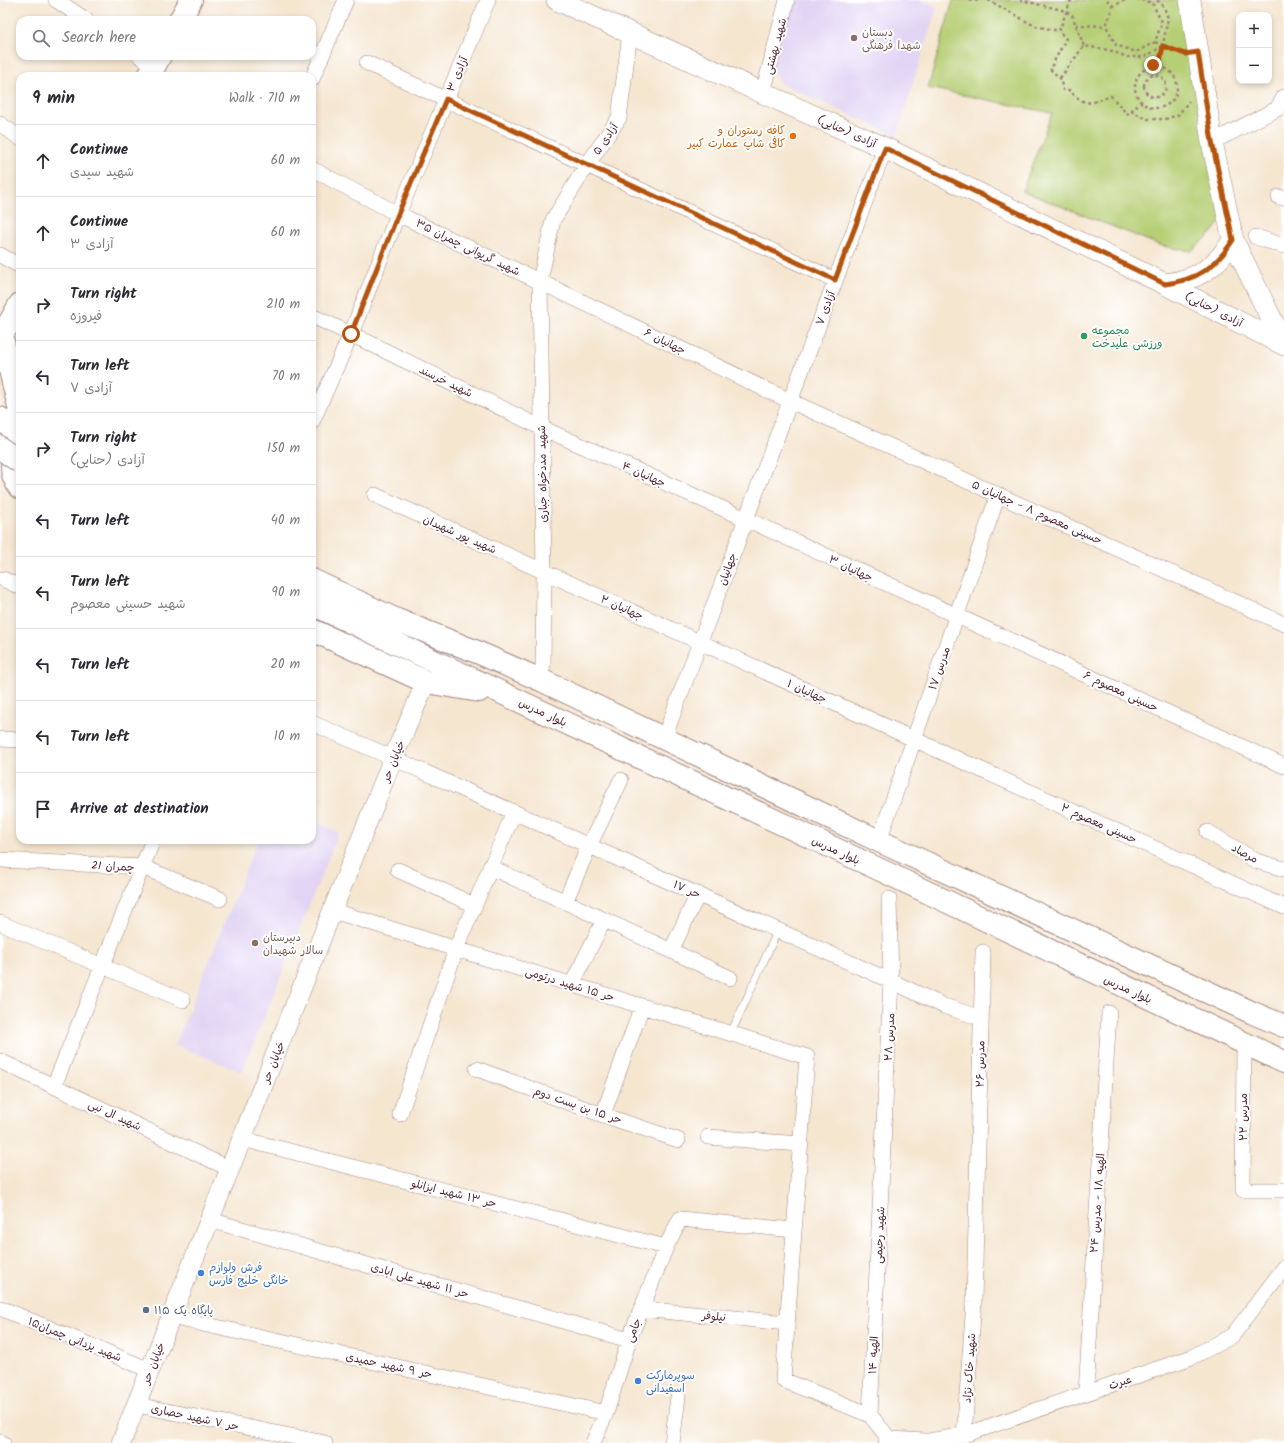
<!DOCTYPE html>
<meta charset="utf-8">
<style>
body{margin:0;font-family:Kalam,"Playpen Sans Arabic",sans-serif;background:#f2f2f3;color:#2b2b33}
.controls{position:absolute;right:12px;top:12px;display:grid;overflow:hidden;border-radius:8px;box-shadow:0 2px 6px #0003}
.controls button{width:36px;height:36px;display:grid;place-items:center;padding:0;border:0;border-bottom:1px solid #e1e1e2;background:#fff;color:#2b2b33;font:20px sans-serif}
.stop{position:absolute;width:12px;height:12px;margin:-9px;border:3px solid #b45309;border-radius:50%;background:#fff}
.stop.end{background:#b45309;border-color:#fff;box-shadow:0 1px 4px #0008}
.list{margin:0;padding:0;list-style:none}
h2{display:flex;justify-content:space-between;align-items:center;height:52px;margin:0;padding:0 16px;font-size:17px}
h2 small{font-size:13px;font-weight:400;color:#7c7c81}
.list li{display:grid;grid-template-columns:26px 1fr auto;gap:12px;align-items:center;box-sizing:border-box;height:72px;padding:0 16px;border-top:1px solid #e1e1e2}
.list b{display:block;font-size:15px;white-space:nowrap}
.list p{margin:0;font-size:13px;white-space:nowrap;color:#7c7c81}
.list em{font-size:13px;font-style:normal;color:#7c7c81}
.icon{flex:none;width:22px;height:22px;fill:none;stroke:currentColor;stroke-width:2;stroke-linecap:round;stroke-linejoin:round}
.map{position:relative;flex:none;width:1284px;height:1443px;overflow:hidden}
.search{position:absolute;background:#fff;box-shadow:0 2px 6px #0003;left:16px;top:16px;width:300px;height:44px;display:flex;align-items:center;gap:10px;box-sizing:border-box;padding:0 14px;border-radius:12px;color:#7c7c81;font-size:15px}
.panel{position:absolute;background:#fff;box-shadow:0 2px 6px #0003;left:16px;top:72px;width:300px;height:772px;border-radius:12px}
.map>svg:first-child{display:block}
</style>
<div class="map">
<svg width="1284" height="1443" viewBox="0 0 1284 1443">
<rect width="100%" height="100%" fill="#fff"/>
<filter id="ink" filterUnits="userSpaceOnUse"><feTurbulence type="fractalNoise" baseFrequency=".025" numOctaves="2"/><feDisplacementMap in="SourceGraphic" scale="8" xChannelSelector="R" yChannelSelector="G"/><feConvolveMatrix kernelMatrix="1 2 1 2 8 2 1 2 1" color-interpolation-filters="sRGB"/></filter>
<filter id="wash" filterUnits="userSpaceOnUse"><feTurbulence type="fractalNoise" baseFrequency=".012" numOctaves="4" result="noise"/><feDisplacementMap in="SourceGraphic" scale="16" xChannelSelector="R" yChannelSelector="G"/><feGaussianBlur stdDeviation="0.9" result="paint"/><feColorMatrix in="noise" values="0 0 0 0 0 0 0 0 0 0 0 0 0 0 0 0 0 1.4 0 .05"/><feComposite in="paint" operator="in"/></filter>
<g filter="url(#wash)">
<rect width="100%" height="100%" fill="#f5e6d0"/>
<path fill="#e1d4f4" d="M792,0H919L937,6L897,136L781,84L772,71Z
M312,821L339,832L242,1072L175,1045L258,840H312Z"/>
<path fill="#b6cf75" stroke="#807750" d="M953,0H1179L1226,214L1210,235L1191,251L1162,246L1022,191L1052,113L928,88Z"/>
</g>
<g filter="url(#ink)">
<g fill="none" stroke-linecap="round" stroke-linejoin="round">
<g stroke="#a0827e" stroke-width="8">
<path id="service" d="M731,1033L778,930"/>
</g>
<g stroke="#a0827e" stroke-width="16">
<path id="minor" d="M56,0L86,20
M140,56L155,66
M367,63L835,280
M312,79L346,0
M763,93L787,0
M0,124L20,138
M1212,142L1277,109L1284,97
M312,169L398,214L790,401L1284,624
M1279,197L1284,198
M1256,237L1284,246
M0,255L20,266
M312,316L351,334L542,428L746,519L1284,766
M312,422L351,334L398,214L488,0
M375,495L1284,907
M3,579L20,587
M543,667L544,572L540,281L553,220L587,165L619,118L630,33
M312,723L393,758L891,981L944,1006L981,1018
M664,738L885,148
M0,739L20,740
M1208,832L1256,861L1284,869
M879,841L998,495
M0,860L142,867L220,899
M490,867L730,978
M398,870L474,905
M565,902L589,846L621,780
M333,911L807,1057L783,1380L870,1415L891,1441
M0,923L183,1000
M671,951L698,894
M572,984L604,920
M1244,1044L1243,1190H1284
M0,1061L230,1169
M477,1069L603,1115L678,1140
M54,1086L153,840
M400,1114L456,949L514,812
M603,1115L642,1006
M708,1137L800,1144
M242,1139L666,1247
M210,1220L629,1340
M0,1308L150,1370
M641,1309L787,1323
M171,1317L606,1413
M1086,1393L1109,1013
M137,1405L325,1443
M870,1415L891,981L889,899
M964,1435L974,1302L983,952
M0,1442L3,1443
M923,1442L964,1435L1192,1357L1232,1336L1284,1268
M593,1443L606,1413L629,1340L666,1247L680,1219L794,1230
M672,1443L678,1397"/>
</g>
<g stroke="#a0827e" stroke-width="20">
<path id="tertiary" d="M121,1443L393,758L426,682
M888,1443L891,1441L925,1443"/>
</g>
<g stroke="#a0827e" stroke-width="22">
<path id="secondary" d="M557,0L885,148L1165,284L1284,345
M1190,0L1212,142L1233,240L1284,345
M1165,284C1197,280 1216,268 1233,240"/>
</g>
<g stroke="#a0827e" stroke-width="24">
<path id="primary" d="M180,20L191,0
M149,76L160,56
M2,337L20,411
M0,339L20,304
M0,418L20,435
M19,487C10,473 9,459 20,446
M312,580L397,620L477,652L543,681L879,841L1253,1013L1284,1026
M312,604L889,874L1284,1062
M312,630L426,682L479,691"/>
</g>
<path stroke="#a0827e" stroke-width="2.5" stroke-dasharray="3 3" stroke-linecap="butt" d="M969,0L974,1L980,0
M988,0L1035,26L1059,31
M1020,0L1062,10L1072,15L1084,46L1109,50L1127,57H1144L1163,46
M1071,0L1059,31L1066,39L1050,69L1060,78L1063,90H1069C1086,107 1089,104 1111,96L1127,114L1142,102
M1107,0L1113,6
M1125,0L1113,6L1106,26L1116,45L1136,52L1155,42L1162,22L1152,3L1142,0
M1157,0L1164,7L1168,18L1159,66
M1076,25L1106,26
M1155,42L1182,53
M1135 87a21 21 0 1 1 42 0a21 21 0 1 1-42 0Z
M1144 86a11 11 0 1 1 22 0a11 11 0 1 1-22 0Z
M1060,78L1084,46
M1131,111L1147,119H1165L1178,115L1189,101"/>
<use href="#service" stroke="#fff" stroke-width="7"/>
<use href="#minor" stroke="#fff" stroke-width="15"/>
<use href="#tertiary" stroke="#fff" stroke-width="19"/>
<use href="#secondary" stroke="#fff" stroke-width="21"/>
<use href="#primary" stroke="#fff" stroke-width="22"/>
<g stroke="#a0827e" stroke-width="24" stroke-linecap="butt">
<path id="primary-bridge" d="M0,448L20,462"/>
</g>
<use href="#primary-bridge" stroke="#fff" stroke-width="22"/>
</g>
</g>
<g fill="none" stroke-linecap="round" stroke-linejoin="round" filter="url(#ink)">
<path stroke="#b45309" stroke-width="5" d="M351,334L398,214L446,99L835,280L885,148L1165,284C1197,280 1216,267 1233,240L1212,142L1198,52L1185,54L1163,46L1159,66L1153,65"/>
</g>
<g fill="#8d6e63" stroke="#fff" stroke-width="1.5">
<circle cx="854" cy="38" r="4"/>
<circle cx="255" cy="943" r="4"/>
</g>
<circle fill="#e8710a" stroke="#fff" stroke-width="1.5" cx="793" cy="136" r="4"/>
<circle fill="#2e9e5b" stroke="#fff" stroke-width="1.5" cx="1084" cy="336" r="4"/>
<g fill="#3f7fe0" stroke="#fff" stroke-width="1.5">
<circle cx="201" cy="1273" r="4"/>
<circle cx="638" cy="1381" r="4"/>
</g>
<circle fill="#5c6f8a" stroke="#fff" stroke-width="1.5" cx="146" cy="1310" r="4"/>
<g text-anchor="middle" stroke-width="4" stroke-linejoin="round" paint-order="stroke">
<g font-size="11" fill="#785e54" stroke="#fff" text-anchor="start">
<text x="862" y="36">دبستان<tspan x="862" dy="13">شهدا فرهنگی</tspan></text>
<text x="263" y="941">دبیرستان<tspan x="263" dy="13">سالار شهیدان</tspan></text>
</g>
<g font-size="11" fill="#4a1f2b" stroke="#fff">
<text transform="translate(775 46) rotate(-75)" y="4">شهید بهشتی</text>
<text transform="translate(457 74) rotate(-67)" y="4">آزادی ۳</text>
<text transform="translate(847 131) rotate(24)" y="4">آزادی (حنایی)</text>
<text transform="translate(605 139) rotate(-56)" y="4">آزادی ۵</text>
<text transform="translate(468 247) rotate(26)" y="4">شهید گریوانی چمران ۳۵</text>
<text transform="translate(825 308) rotate(-69)" y="4">آزادی ۷</text>
<text transform="translate(1214 309) rotate(27)" y="4">آزادی (حنایی)</text>
<text transform="translate(665 341) rotate(26)" y="4">جهانیان ۶</text>
<text transform="translate(446 381) rotate(26)" y="4">شهید خرسند</text>
<text transform="translate(542 474) rotate(-91)" y="4">شهید مددخواه جباری</text>
<text transform="translate(644 474) rotate(24)" y="4">جهانیان ۴</text>
<text transform="translate(1037 512) rotate(24)" y="4">حسینی معصوم ۸ - جهانیان ۵</text>
<text transform="translate(460 534) rotate(24)" y="4">شهید پور شهیدان</text>
<text transform="translate(851 568) rotate(25)" y="4">جهانیان ۳</text>
<text transform="translate(727 569) rotate(-70)" y="4">جهانیان</text>
<text transform="translate(622 607) rotate(24)" y="4">جهانیان ۲</text>
<text transform="translate(939 668) rotate(-71)" y="4">مدرس ۱۷</text>
<text transform="translate(807 691) rotate(24)" y="4">جهانیان ۱</text>
<text transform="translate(1121 691) rotate(25)" y="4">حسینی معصوم ۶</text>
<text transform="translate(543 712) rotate(25)" y="4">بلوار مدرس</text>
<text transform="translate(393 761) rotate(-68)" y="4">خیابان حر</text>
<text transform="translate(1099 823) rotate(24)" y="4">حسینی معصوم ۲</text>
<text transform="translate(836 850) rotate(25)" y="4">بلوار مدرس</text>
<text transform="translate(1245 853) rotate(29)" y="4">مرصاد</text>
<text transform="translate(113 866) rotate(3)" y="4">چمران 21</text>
<text transform="translate(687 889) rotate(24)" y="4">حر ۱۷</text>
<text transform="translate(570 984) rotate(17)" y="4">حر ۱۵ شهید درتومی</text>
<text transform="translate(1128 989) rotate(25)" y="4">بلوار مدرس</text>
<text transform="translate(889 1037) rotate(-87)" y="4">مدرس ۲۸</text>
<text transform="translate(273 1062) rotate(-68)" y="4">خیابان حر</text>
<text transform="translate(980 1064) rotate(-89)" y="4">مدرس ۲۶</text>
<text transform="translate(578 1105) rotate(19)" y="4">حر ۱۵ بن بست دوم</text>
<text transform="translate(115 1115) rotate(25)" y="4">شهید ال نبی</text>
<text transform="translate(1243 1117) rotate(-90)" y="4">مدرس ۲۲</text>
<text transform="translate(454 1193) rotate(14)" y="4">حر ۱۳ شهید ایزانلو</text>
<text transform="translate(1097 1203) rotate(-86)" y="4">الهیه ۱۸ - مدرس ۲۴</text>
<text transform="translate(879 1235) rotate(-87)" y="4">شهید رحیمی</text>
<text transform="translate(420 1280) rotate(16)" y="4">حر ۱۱ شهید علی ابادی</text>
<text transform="translate(714 1316) rotate(5)" y="4">نیلوفر</text>
<text transform="translate(633 1330) rotate(-69)" y="4">جامی</text>
<text transform="translate(75 1339) rotate(22)" y="4">شهید یزدانی چمران۱۵</text>
<text transform="translate(873 1355) rotate(-87)" y="4">الهیه ۱۴</text>
<text transform="translate(153 1363) rotate(-68)" y="4">خیابان حر</text>
<text transform="translate(389 1365) rotate(12)" y="4">حر ۹ شهید حمیدی</text>
<text transform="translate(969 1368) rotate(-86)" y="4">شهید خاک نژاد</text>
<text transform="translate(1120 1382) rotate(-19)" y="4">عبرت</text>
<text transform="translate(195 1417) rotate(12)" y="4">حر ۷ شهید حصاری</text>
</g>
<g font-size="11" fill="#c56008" stroke="#fff" text-anchor="end">
<text x="785" y="134">کافه رستوران و<tspan x="785" dy="13">کافی شاپ عمارت کبیر</tspan></text>
</g>
<g font-size="11" fill="#27864d" stroke="#fff" text-anchor="start">
<text x="1092" y="334">مجموعه<tspan x="1092" dy="13">ورزشی علیدخت</tspan></text>
</g>
<g font-size="11" fill="#366cbe" stroke="#fff" text-anchor="start">
<text x="209" y="1271">فرش و‌لوازم<tspan x="209" dy="13">خانگی خلیج فارس</tspan></text>
<text x="646" y="1379">سوپرمارکت<tspan x="646" dy="13">اسفیدانی</tspan></text>
</g>
<g font-size="11" fill="#4e5e75" stroke="#fff" text-anchor="start">
<text x="154" y="1314">پایگاه یک ۱۱۵</text>
</g>
</g>
</svg>
<div class="controls">
<button>+</button>
<button>−</button>
</div>
<div class="stop" style="left:351px;top:334px"></div>
<div class="stop end" style="left:1153px;top:65px"></div>
<div class="search"><svg class="icon" aria-label="search" viewBox="0 0 24 24"><circle cx="10" cy="10" r="6"/><path d="M15 15l6 6"/></svg>Search here</div>
<section class="panel">
<h2>9 min<small>Walk · 710 m</small></h2>
<ul class="list">
<li><svg class="icon" aria-label="ahead" viewBox="0 0 24 24"><path d="M12 20V5M6 11l6-6 6 6"/></svg><div><b>Continue</b><p>شهید سیدی</p></div><em>60 m</em></li>
<li><svg class="icon" aria-label="ahead" viewBox="0 0 24 24"><path d="M12 20V5M6 11l6-6 6 6"/></svg><div><b>Continue</b><p>آزادی ۳</p></div><em>60 m</em></li>
<li><svg class="icon" aria-label="right" viewBox="0 0 24 24"><path d="M7 20v-9h11M14 6l5 5-5 5"/></svg><div><b>Turn right</b><p>فیروزه</p></div><em>210 m</em></li>
<li><svg class="icon" aria-label="left" viewBox="0 0 24 24"><path d="M17 20v-9H6M10 6l-5 5 5 5"/></svg><div><b>Turn left</b><p>آزادی ۷</p></div><em>70 m</em></li>
<li><svg class="icon" aria-label="right" viewBox="0 0 24 24"><path d="M7 20v-9h11M14 6l5 5-5 5"/></svg><div><b>Turn right</b><p>آزادی (حنایی)</p></div><em>150 m</em></li>
<li><svg class="icon" aria-label="left" viewBox="0 0 24 24"><path d="M17 20v-9H6M10 6l-5 5 5 5"/></svg><div><b>Turn left</b></div><em>40 m</em></li>
<li><svg class="icon" aria-label="left" viewBox="0 0 24 24"><path d="M17 20v-9H6M10 6l-5 5 5 5"/></svg><div><b>Turn left</b><p>شهید حسینی معصوم</p></div><em>90 m</em></li>
<li><svg class="icon" aria-label="left" viewBox="0 0 24 24"><path d="M17 20v-9H6M10 6l-5 5 5 5"/></svg><div><b>Turn left</b></div><em>20 m</em></li>
<li><svg class="icon" aria-label="left" viewBox="0 0 24 24"><path d="M17 20v-9H6M10 6l-5 5 5 5"/></svg><div><b>Turn left</b></div><em>10 m</em></li>
<li><svg class="icon" aria-label="arrive" viewBox="0 0 24 24"><path d="M6 21V4h12l-3 4 3 4H6"/></svg><div><b>Arrive at destination</b></div></li>
</ul>
</section>
</div>
